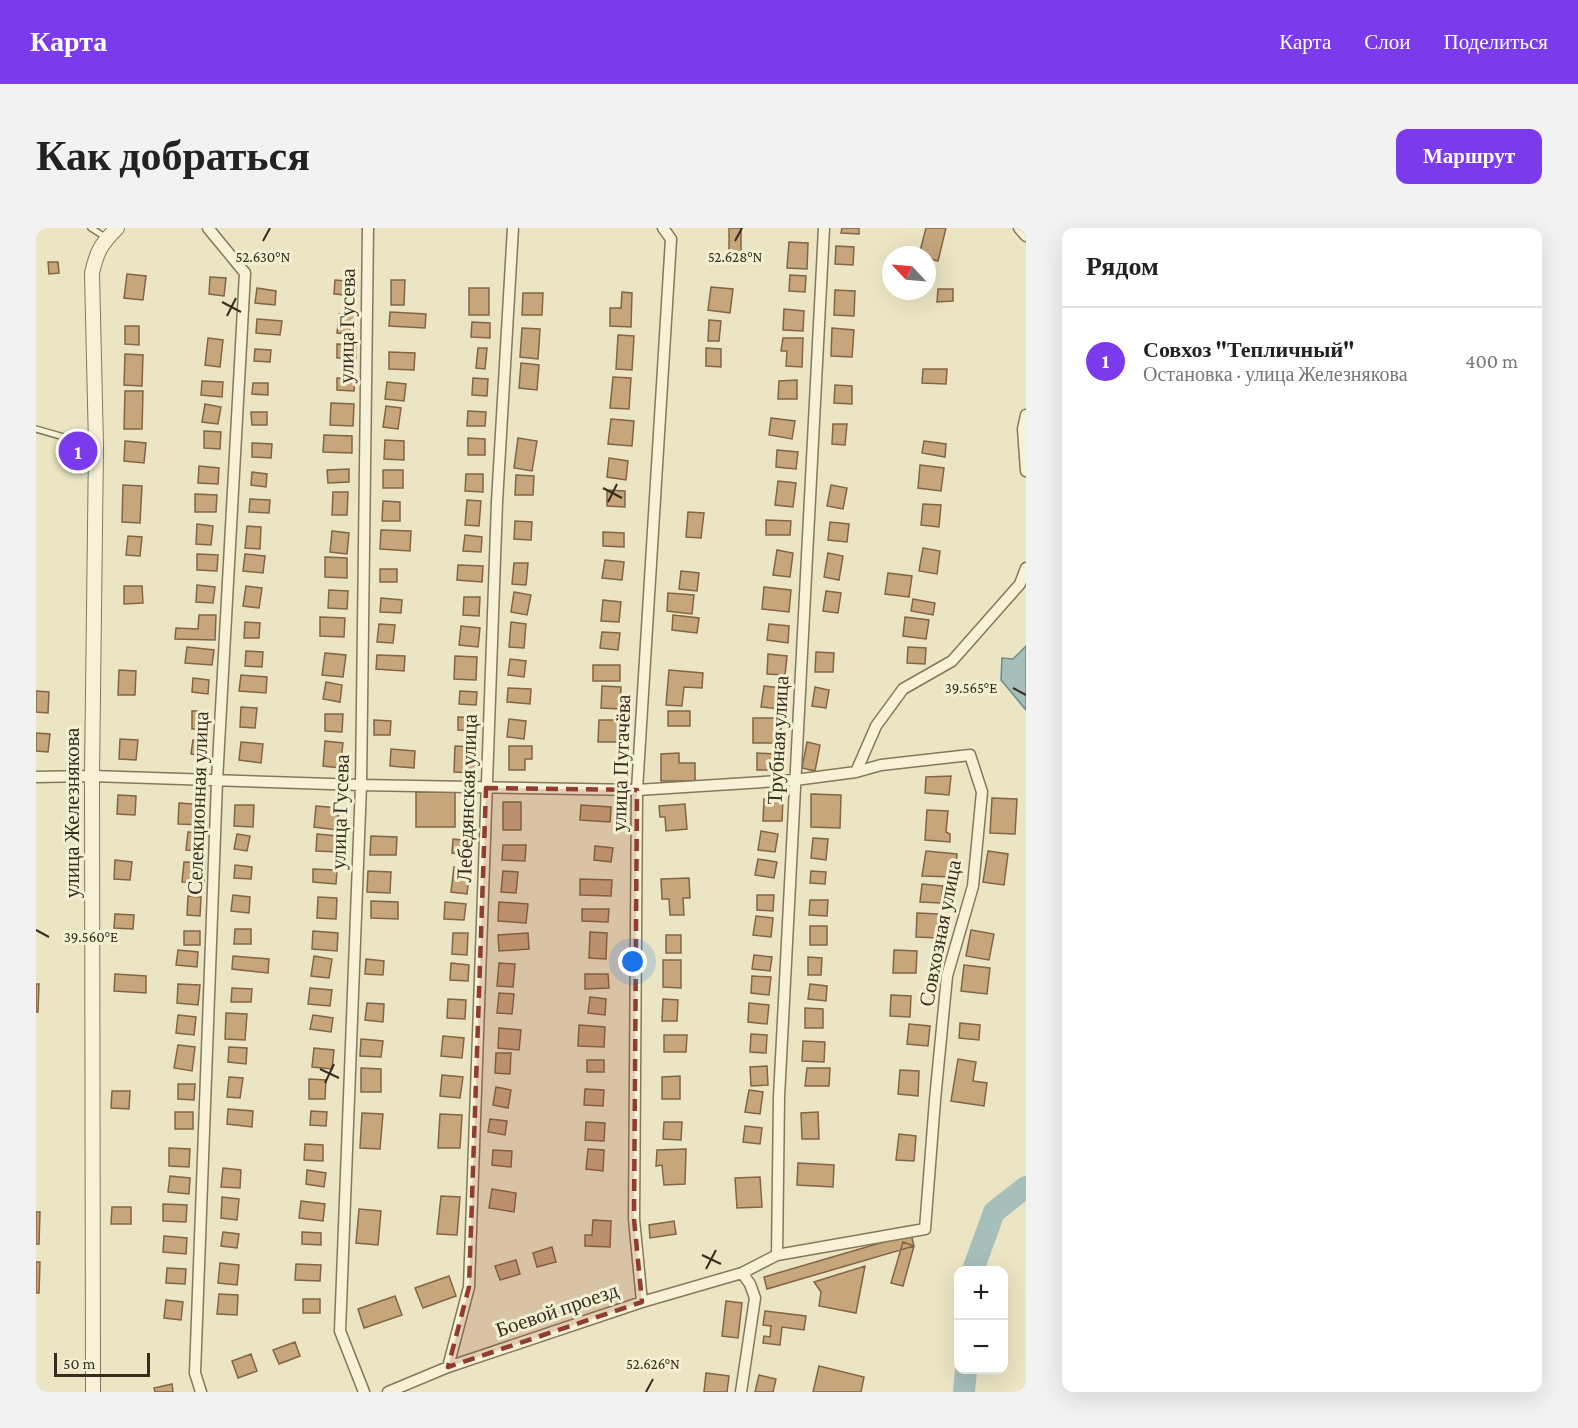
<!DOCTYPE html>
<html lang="ru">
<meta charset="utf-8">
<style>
body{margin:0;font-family:"Crimson Pro",serif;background:#f2f2f2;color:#222}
.controls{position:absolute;right:18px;bottom:18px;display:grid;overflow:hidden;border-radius:12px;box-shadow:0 6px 24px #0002}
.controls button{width:54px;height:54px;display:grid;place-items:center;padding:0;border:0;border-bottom:2px solid #e0e0e0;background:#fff;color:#222;font:30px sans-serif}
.compass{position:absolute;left:846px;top:18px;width:54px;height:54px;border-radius:50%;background:#fff;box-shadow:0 6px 24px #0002;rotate:296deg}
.scale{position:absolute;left:18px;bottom:15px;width:96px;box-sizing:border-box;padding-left:6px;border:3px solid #362d1f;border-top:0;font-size:16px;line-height:21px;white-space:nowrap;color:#362d1f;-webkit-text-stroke:4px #f3efd3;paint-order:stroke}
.you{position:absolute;left:597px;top:734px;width:21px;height:21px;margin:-15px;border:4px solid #fff;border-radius:50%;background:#1a73e8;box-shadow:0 0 0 9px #1a73e833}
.badge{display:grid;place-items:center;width:39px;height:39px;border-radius:50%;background:#7c3aed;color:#fff;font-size:20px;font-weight:700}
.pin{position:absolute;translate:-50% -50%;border:3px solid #fff;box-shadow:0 2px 6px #0006}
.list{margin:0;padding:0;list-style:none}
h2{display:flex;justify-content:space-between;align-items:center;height:78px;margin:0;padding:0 24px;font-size:26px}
h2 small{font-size:20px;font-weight:400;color:#767676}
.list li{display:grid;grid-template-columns:39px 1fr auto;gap:18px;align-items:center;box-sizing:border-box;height:108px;padding:0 24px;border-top:2px solid #e0e0e0}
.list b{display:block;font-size:22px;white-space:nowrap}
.list p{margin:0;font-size:20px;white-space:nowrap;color:#767676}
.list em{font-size:20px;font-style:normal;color:#767676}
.map{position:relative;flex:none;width:990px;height:1164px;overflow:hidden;border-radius:12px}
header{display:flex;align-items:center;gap:36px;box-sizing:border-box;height:84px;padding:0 30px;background:#7c3aed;color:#fff}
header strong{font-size:28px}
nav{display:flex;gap:33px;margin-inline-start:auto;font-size:21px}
.intro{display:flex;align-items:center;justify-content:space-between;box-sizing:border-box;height:144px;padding:0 36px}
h1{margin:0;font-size:42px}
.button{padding:15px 27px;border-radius:12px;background:#7c3aed;color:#fff;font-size:21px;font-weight:700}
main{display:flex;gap:36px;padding:0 36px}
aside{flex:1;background:#fff;border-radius:12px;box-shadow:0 6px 24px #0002}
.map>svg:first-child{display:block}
</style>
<header>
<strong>Карта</strong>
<nav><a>Карта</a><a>Слои</a><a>Поделиться</a></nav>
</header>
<div class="intro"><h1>Как добраться</h1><a class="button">Маршрут</a></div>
<main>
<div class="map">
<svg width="990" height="1164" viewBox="0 0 990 1164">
<rect width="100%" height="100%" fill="#ebe5c4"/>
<path fill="#a6bfbb" stroke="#6d8c89" stroke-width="1.5" d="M990,418V482L965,452L966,430L977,431Z"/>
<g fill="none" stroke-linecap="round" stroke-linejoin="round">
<path stroke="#a6bfbb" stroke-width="22" d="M937,1042L958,984L990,959
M928,1164L930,1142"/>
</g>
<path fill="#c7a67c" stroke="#836543" stroke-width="1.5" d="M693,0H705V25H693Z
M806,0H823V6L805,5Z
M890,0H910L902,33L891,30V27H883Z
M753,14L772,15L771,41L751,40Z
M800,18L818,19L817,37L799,36Z
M12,34H22L23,45L13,46Z
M91,46L110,48L107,72L88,70Z
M754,47L770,48L769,64L753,63Z
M174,49L190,50L188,68L173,66Z
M299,52L321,54L320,68L298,66Z
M355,52H369L368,77H355Z
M675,59L697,61L694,85L672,82Z
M221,60L240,63L239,77L219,75Z
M433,60H453V87H433Z
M902,61H917V73L901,74Z
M799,62L819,63L818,88L798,87Z
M586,64L596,65L595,99L574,98V80H585Z
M487,65H507L506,87H486Z
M748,81L768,83L767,103L747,102Z
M354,84L390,86L389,100L353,98Z
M303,86L320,87L318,107L301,105Z
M221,91L246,93L244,107L220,105Z
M673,92L685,93L683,113H672Z
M436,94L454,95V110L435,109Z
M89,98H103V117L89,116Z
M486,100L504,101L502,131L484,129Z
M796,100L818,102L816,129L795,128Z
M582,107L598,108L596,142L580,141Z
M172,110L187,112L184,139L169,137Z
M747,110H767L766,139L750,138L751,123H745Z
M301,116L320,117V130H301Z
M442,120H451L449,141L440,140Z
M670,120L685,121V139L670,138Z
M219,121L235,122L234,134L218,133Z
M353,124L379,125L378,142L353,141Z
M89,126L107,127L106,158L88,157Z
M485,135L503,137L501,162L483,160Z
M887,141H911L910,156L886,155Z
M577,149L595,150L593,181L574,180Z
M301,150L319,151L318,163L301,162Z
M437,150L452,151L451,168L436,167Z
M761,152V171H742L743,153Z
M166,153L187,154L186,169L165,167Z
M351,154L370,156L368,173L349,171Z
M217,155H232V167L216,166Z
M799,157L816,158V176L798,175Z
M89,163H107L106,201H88Z
M295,175L318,176L317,198L294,197Z
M169,176L185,179L182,196L166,194Z
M350,178L365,180L362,201L347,199Z
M432,183L450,184L449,198H431Z
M215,184H231V197H216Z
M735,190L759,193L756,211L733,207Z
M575,191L598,193L596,218L572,216Z
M797,196H811L809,217L796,216Z
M168,203L185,204L184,221L168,220Z
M288,207L316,208V225L287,224Z
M432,210L449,211V227H432Z
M482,210L501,213L496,243L478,240Z
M349,212L368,213V232L348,231Z
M89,213L110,215L108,235L88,233Z
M888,213L910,216L909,229L886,225Z
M216,215L236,216L235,230L216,229Z
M741,222L762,224L760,241L740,239Z
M573,230L592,233L590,252L571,249Z
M884,237L908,240L905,263L882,260Z
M163,238L183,240L182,256L162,255Z
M313,241V254L292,255L291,242Z
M347,242H367V260H347Z
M216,244L231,246L230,259L215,257Z
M430,246H447V264L429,263Z
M480,247L498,248L497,267H479Z
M742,253L760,255L757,279L739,277Z
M87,257L106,258L104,295L86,294Z
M795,257L811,260L807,281L791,278Z
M571,262L589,263V279L571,278Z
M297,264H312L311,287H296Z
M159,266L181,267L180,284H159Z
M214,271L234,272L233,285L213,284Z
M431,272L445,273L443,298L429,297Z
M347,273L364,274V293H346Z
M887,276L905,277L903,299L885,297Z
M652,284L668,285L665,310L650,309Z
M730,292L755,293L754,307H730Z
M479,293L496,294L495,312L478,311Z
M794,294L813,296L811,314L792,312Z
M161,296L177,298L175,317L160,316Z
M211,298L225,299L224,321L209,320Z
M345,302L375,303L374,323L344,321Z
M296,303L313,305L311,326L294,324Z
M567,304L588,305V319L567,318Z
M429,307L446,309L445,324L427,323Z
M92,308L106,309L104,328L90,327Z
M887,320L904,323L901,346L883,343Z
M741,322L757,325L754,349L737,347Z
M792,325L807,328L803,352L788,349Z
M161,326L182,327L181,343L161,342Z
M209,326L229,328L227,345L207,343Z
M289,329L311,330V350L289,349Z
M569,332L588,334L586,352L566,350Z
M478,335H492L490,357L476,356Z
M422,337L447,338L446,354L421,352Z
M344,341H361V354H344Z
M645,343L663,345L661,363L643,361Z
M852,345L876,348L873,369L849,366Z
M161,357L179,359L177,375L160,374Z
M88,358H106L107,375L88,376Z
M210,358L226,360L223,380L207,378Z
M728,359L755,362L753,384L726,381Z
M293,362L312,363L311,381L292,380Z
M790,363L805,365L802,385L787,383Z
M478,364L495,367L491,387L475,384Z
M632,365L658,367L656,386L631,383Z
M428,369H444L443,388L427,387Z
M345,370L366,372L365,385L344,384Z
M877,371L899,375L897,387L875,383Z
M567,372L585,374L583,394L565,393Z
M163,387H180L179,412L139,411L140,400L162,401Z
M637,387L663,390L661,405L636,402Z
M284,389L309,390L308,409L284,408Z
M869,389L893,392L890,411L867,408Z
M209,394L224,395L223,410H208Z
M475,394L490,396L488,420L473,419Z
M343,396L359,397L357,415L341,414Z
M733,396L753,398L752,415L731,412Z
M425,398L444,400L442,419L423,417Z
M566,404L584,405L582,422L564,420Z
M151,419L178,422L176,437L149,435Z
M872,419L890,420L889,436L871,435Z
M210,423L227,424L226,439L209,438Z
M780,424L798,425L797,444H779Z
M289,425L310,427L307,449L286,447Z
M732,426L751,428L749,447L731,446Z
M341,427L369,428L368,443L340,441Z
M419,428L441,429L440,452L418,451Z
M474,431L490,433L488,449L472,447Z
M557,437H584V453H557Z
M83,442L100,443L99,467H82Z
M633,442L667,445L666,460L648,459L646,478L630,477Z
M205,447L231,449L230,465L203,463Z
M157,450L173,452L172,466L156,464Z
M290,454L306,457L304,474L287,471Z
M566,458L585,459L584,481L565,480Z
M728,458L746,460L744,481L725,479Z
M779,459L793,462L790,480L776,478Z
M472,460L495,461L494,476L471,474Z
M0,463L13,464L12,485L0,484Z
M424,463L441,464L440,477L423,476Z
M205,479L221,480L219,500L204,499Z
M156,483H172L171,501H156Z
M632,483H654V498H632Z
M289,486H307L306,504L289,503Z
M422,489L439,490L438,503L422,502Z
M717,490H745V515H717Z
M473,491L490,493L488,511L471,509Z
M338,492L355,493L354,507H338Z
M563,492H582L581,514H562Z
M0,505L14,506L12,524L0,523Z
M84,511L102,512L100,532L83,531Z
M157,512L172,515L170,529L155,526Z
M289,513L307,515L304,540L287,538Z
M205,514L227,516L225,535L203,532Z
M771,514L784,517L779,543L766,540Z
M419,518L440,519L439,545L418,544Z
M473,518H496V531H489V542H473Z
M355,521L379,523L378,540L354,538Z
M643,525V535H659V553H625V526Z
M721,525L739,526V542H721Z
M915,548L913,567L889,565L890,549Z
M380,564H419V599H380Z
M775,566L805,567L804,600L775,599Z
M82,567L100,568L99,587L81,586Z
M956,570L981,571L979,606L954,605Z
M728,571H747L746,593H727Z
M467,574H485V602H467Z
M143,575L170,577L169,597L142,596Z
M649,576L651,601L630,603L629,589H624L623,578Z
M199,577H218L217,599L198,598Z
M545,577L575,579L574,594L544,592Z
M280,578L303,580L301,602L278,599Z
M891,582L912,583L910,604L914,606V614L889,612Z
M725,603L742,606L739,624L722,622Z
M152,604L168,605L166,623L150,622Z
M201,606L214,608L211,623L198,621Z
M281,606L302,608L301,624L280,623Z
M335,608L361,609L360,627H334Z
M777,610L792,611L790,632L775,630Z
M417,611L433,613L432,627L416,625Z
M467,617H490L489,633L466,632Z
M559,618L577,620L575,634L558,632Z
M890,623L921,626L919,649L886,648Z
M952,623L972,626L968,657L947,654Z
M722,631L741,634L738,650L719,647Z
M79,632L96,634L94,652L78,651Z
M148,634L169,635L168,655L146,654Z
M199,637L216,639L215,651L198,650Z
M418,639L434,641L431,666L415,664Z
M277,641L301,642L300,656L277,654Z
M332,643L355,644L354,665L331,664Z
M467,643L482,644L480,665L465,664Z
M775,643L790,644L789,656L774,655Z
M653,650L654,670H647L648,687H634L633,671H626L625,651Z
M544,651L576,652L575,668L544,667Z
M886,656L907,658L905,675L884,674Z
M197,667L214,669L213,685L195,683Z
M721,667H738L737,683L721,682Z
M152,668L165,669L164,688L151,687Z
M282,669L301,670L300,691L281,690Z
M774,672H792L791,688L773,687Z
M335,673L362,674V691L335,690Z
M409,674L430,676L428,692L408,691Z
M463,674L492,676L490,695L462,693Z
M546,681H573L572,694L546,693Z
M881,685L903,686L902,710L880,709Z
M79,686L98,687L97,701L78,700Z
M720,688L737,690L735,709L717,707Z
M774,698H791V717H774Z
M199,701H215V716H198Z
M935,702L958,706L953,732L930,728Z
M148,703H164V717H148Z
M277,703L302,705L301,723L276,721Z
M554,704L571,705L570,731L553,730Z
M417,705H432L431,727L416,726Z
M492,705L493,721L463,723L462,707Z
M630,707H645V725H630Z
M142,722L162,724L161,739L140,737Z
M858,722L881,723L880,745H857Z
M718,727L736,729L734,743L716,741Z
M197,728L233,731L232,745L196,741Z
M278,728L296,731L293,750L275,748Z
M772,729L786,730L785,747H772Z
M330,731L348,733L347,747L329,746Z
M627,732H645V760L627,759Z
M415,735L433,737L432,753L414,752Z
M463,735L479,736L477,759L461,758Z
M928,737L954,740L951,766L925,763Z
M79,746L110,748V765L78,763Z
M549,746H572L573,760L549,761Z
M716,748L735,749L733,767L715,765Z
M0,756H3L2,784H0Z
M142,756L164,757L162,777L141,775Z
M774,756L791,758L790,773L772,771Z
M196,760L216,761L215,774H195Z
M274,760L296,762L294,778L272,776Z
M463,765L478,766L476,786L461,785Z
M855,767L875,768L874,789L854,788Z
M554,769L570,771L569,787L552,785Z
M412,771L430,772L429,791L411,790Z
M627,771L642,772L641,793H626Z
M331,775L348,776L347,794L329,792Z
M713,775L733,777L731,796L712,794Z
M769,780L787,781V800H769Z
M190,785L211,786L209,812L189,811Z
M142,787L160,789L158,807L140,805Z
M277,787L297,790L295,804L274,801Z
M924,795L944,797L943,812L923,810Z
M873,796L894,798L892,818L871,816Z
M543,797L569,799L568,819L542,818Z
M463,800L485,802L483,822L462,820Z
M715,806L731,807L730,825L714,824Z
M628,807H651L650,824H628Z
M407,808L428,810L426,830L405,828Z
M325,811L347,813L345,829L324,828Z
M767,813L789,814L788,834L766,833Z
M142,817L159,819L156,843L138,840Z
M193,819L211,820L210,836L192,834Z
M278,820L298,822L296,841L276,839Z
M460,825H475L474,846L459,845Z
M922,831L940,834L937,853L951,855L948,878L915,873Z
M551,832H568V844H551Z
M731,838L732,857L715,858L714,839Z
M325,840L345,841V864H325Z
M771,840H794L793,858H769Z
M864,842L883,843L882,868L862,866Z
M406,847L427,849L424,870L404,868Z
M644,848V871H626V849Z
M193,849L207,850L204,870L191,869Z
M273,851L290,852L289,871H273Z
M142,856H159L158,872L142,871Z
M460,859L475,862L472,880L457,877Z
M549,861L568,862L567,878L548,877Z
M713,862L727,864L724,886L709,884Z
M76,863H94L93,881L75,880Z
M192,881L217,883L216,899L191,896Z
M275,883L291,884L290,898L274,897Z
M139,884H157V901H139Z
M782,884L783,911H766L765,885Z
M326,885L347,886L344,921L324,920Z
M404,886L426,887L424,920H402Z
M454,891L471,893L469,907L452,904Z
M550,894L569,895L568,913L549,912Z
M628,894H646L645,912L627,911Z
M709,898L726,900L724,916L707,914Z
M863,906L880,908L878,933L860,932Z
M269,916L287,917V933L268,932Z
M133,920L154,921L153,939L133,938Z
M552,921L568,922L567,943L550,941Z
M650,921L649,956L628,957L626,937L620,938L621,922Z
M457,922L476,923L475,939L456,937Z
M762,935L798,937L797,959L761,957Z
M187,940L205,942L204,960L185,959Z
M271,942L290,945L288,959L270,956Z
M134,948L154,950L153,966L132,964Z
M724,949L726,979L701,980L699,950Z
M456,961L480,965L478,984L453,980Z
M405,968L424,969L421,1007L401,1006Z
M186,969L203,971L201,992L185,990Z
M265,973L289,976L287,993L263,990Z
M127,976L151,977L150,994L127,993Z
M76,979H95V996H75Z
M323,981L345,983L342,1017L320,1015Z
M0,984H4L3,1016H0Z
M557,992L575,993L574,1019L549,1018V1007H556Z
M638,993L640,1006L614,1010L613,997Z
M187,1004L203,1006L201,1020L185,1018Z
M266,1004L285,1005V1017L266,1016Z
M875,1006L878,1018L731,1061L728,1049Z
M128,1008L151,1010L150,1026L127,1024Z
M867,1014L878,1018L867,1058L855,1055Z
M516,1019L520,1034L501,1039L497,1025Z
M480,1032L484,1046L464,1052L459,1038Z
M0,1034H4L3,1065H0Z
M184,1035L203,1037L201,1057L182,1055Z
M260,1036L285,1037L284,1053L259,1052Z
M829,1038L820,1085L783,1078L785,1064L778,1054Z
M131,1040L150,1041L149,1056L130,1055Z
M413,1048L420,1068L387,1080L379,1060Z
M183,1066L202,1067L201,1087L181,1086Z
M359,1068L366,1087L328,1100L322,1081Z
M267,1071H284V1085H267Z
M130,1072L147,1074L145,1092L128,1090Z
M690,1073L706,1075L702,1110L686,1108Z
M729,1083L770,1088L768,1102L746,1099L744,1117L727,1115L728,1108L734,1109L735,1098L727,1097Z
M259,1114L264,1128L243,1136L237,1122Z
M215,1126L221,1143L202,1150L196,1133Z
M783,1138L828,1149L825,1164H777Z
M670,1145L693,1148L691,1164H668Z
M723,1147L740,1151L737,1164H719Z
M136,1156L137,1164H119L118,1160Z"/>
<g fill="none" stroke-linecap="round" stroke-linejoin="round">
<g stroke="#85775c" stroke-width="8">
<path id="service" d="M55,0L69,9
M0,201L59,218"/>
</g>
<g stroke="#85775c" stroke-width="13">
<path id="minor" d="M983,0L990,8
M990,187L987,201L990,243
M820,544L840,498L867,461L916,433L984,356L990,340
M0,549L56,548L325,557L601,562L759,552L820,544L845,537L934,527L946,564L937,658L911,748L899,872L889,1001L741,1027L706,1045L606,1074L412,1139L352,1164
M741,1027L743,869L788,0
M606,1074L598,991L601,562L635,11L627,0
M412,1139L433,1059L461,274L477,0
M165,1164L159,1145L181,553L209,45L172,0
M328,1164L304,1103L325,557L332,0
M705,1164L719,1070L714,1056L706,1045"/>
</g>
<g stroke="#85775c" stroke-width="16">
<path id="tertiary" d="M57,1164L56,548L60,218L56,45C61,23 65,16 81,0"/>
</g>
<use href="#service" stroke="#f7f2d7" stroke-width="5"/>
<use href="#minor" stroke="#f7f2d7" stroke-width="10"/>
<use href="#tertiary" stroke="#f7f2d7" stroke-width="14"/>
</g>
<path fill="#903c2f" fill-opacity="0.2" stroke="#903c2f" stroke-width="4.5" stroke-dasharray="12 8" stroke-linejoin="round" d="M450,560L601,562L598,991L606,1074L412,1139L433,1059Z"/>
<path fill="none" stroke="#362d1f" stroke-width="2" d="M227,13L234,0M699,13L706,0M186,74L205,84M191,88L200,70M567,260L586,270M572,274L581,256M977,460L990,467M0,702L13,709M284,841L303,850M289,855L298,836M666,1027L685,1036M670,1041L680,1022M610,1164L617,1151"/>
<g text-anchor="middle" stroke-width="6" stroke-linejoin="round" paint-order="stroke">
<g font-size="21" fill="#362d1f" stroke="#f3efd3">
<text transform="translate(311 98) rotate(-89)" y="7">улица Гусева</text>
<text transform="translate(742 512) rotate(-87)" y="7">Трубная улица</text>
<text transform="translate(585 535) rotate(-88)" y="7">улица Пугачёва</text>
<text transform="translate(431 570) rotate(-88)" y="7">Лебедянская улица</text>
<text transform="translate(162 575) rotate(-88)" y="7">Селекционная улица</text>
<text transform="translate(304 584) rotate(-88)" y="7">улица Гусева</text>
<text transform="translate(36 585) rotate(-90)" y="7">улица Железнякова</text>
<text transform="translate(904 705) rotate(-79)" y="7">Совхозная улица</text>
<text transform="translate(521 1082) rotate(-19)" y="7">Боевой проезд</text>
</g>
</g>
<g font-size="15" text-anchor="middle" fill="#362d1f" stroke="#f3efd3" stroke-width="6" stroke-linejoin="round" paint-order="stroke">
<text x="227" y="34">52.630°N</text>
<text x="699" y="34">52.628°N</text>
<text x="935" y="465">39.565°E</text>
<text x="55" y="714">39.560°E</text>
<text x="617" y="1141">52.626°N</text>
</g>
</svg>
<div class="controls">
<button>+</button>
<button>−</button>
</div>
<svg class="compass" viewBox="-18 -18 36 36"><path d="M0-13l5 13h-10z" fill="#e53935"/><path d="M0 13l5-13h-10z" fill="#767676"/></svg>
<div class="scale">50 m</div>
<div class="you"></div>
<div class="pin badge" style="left:42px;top:223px">1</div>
</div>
<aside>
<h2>Рядом<small></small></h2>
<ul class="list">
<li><span class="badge">1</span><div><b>Совхоз &quot;Тепличный&quot;</b><p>Остановка · улица Железнякова</p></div><em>400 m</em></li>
</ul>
</aside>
</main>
